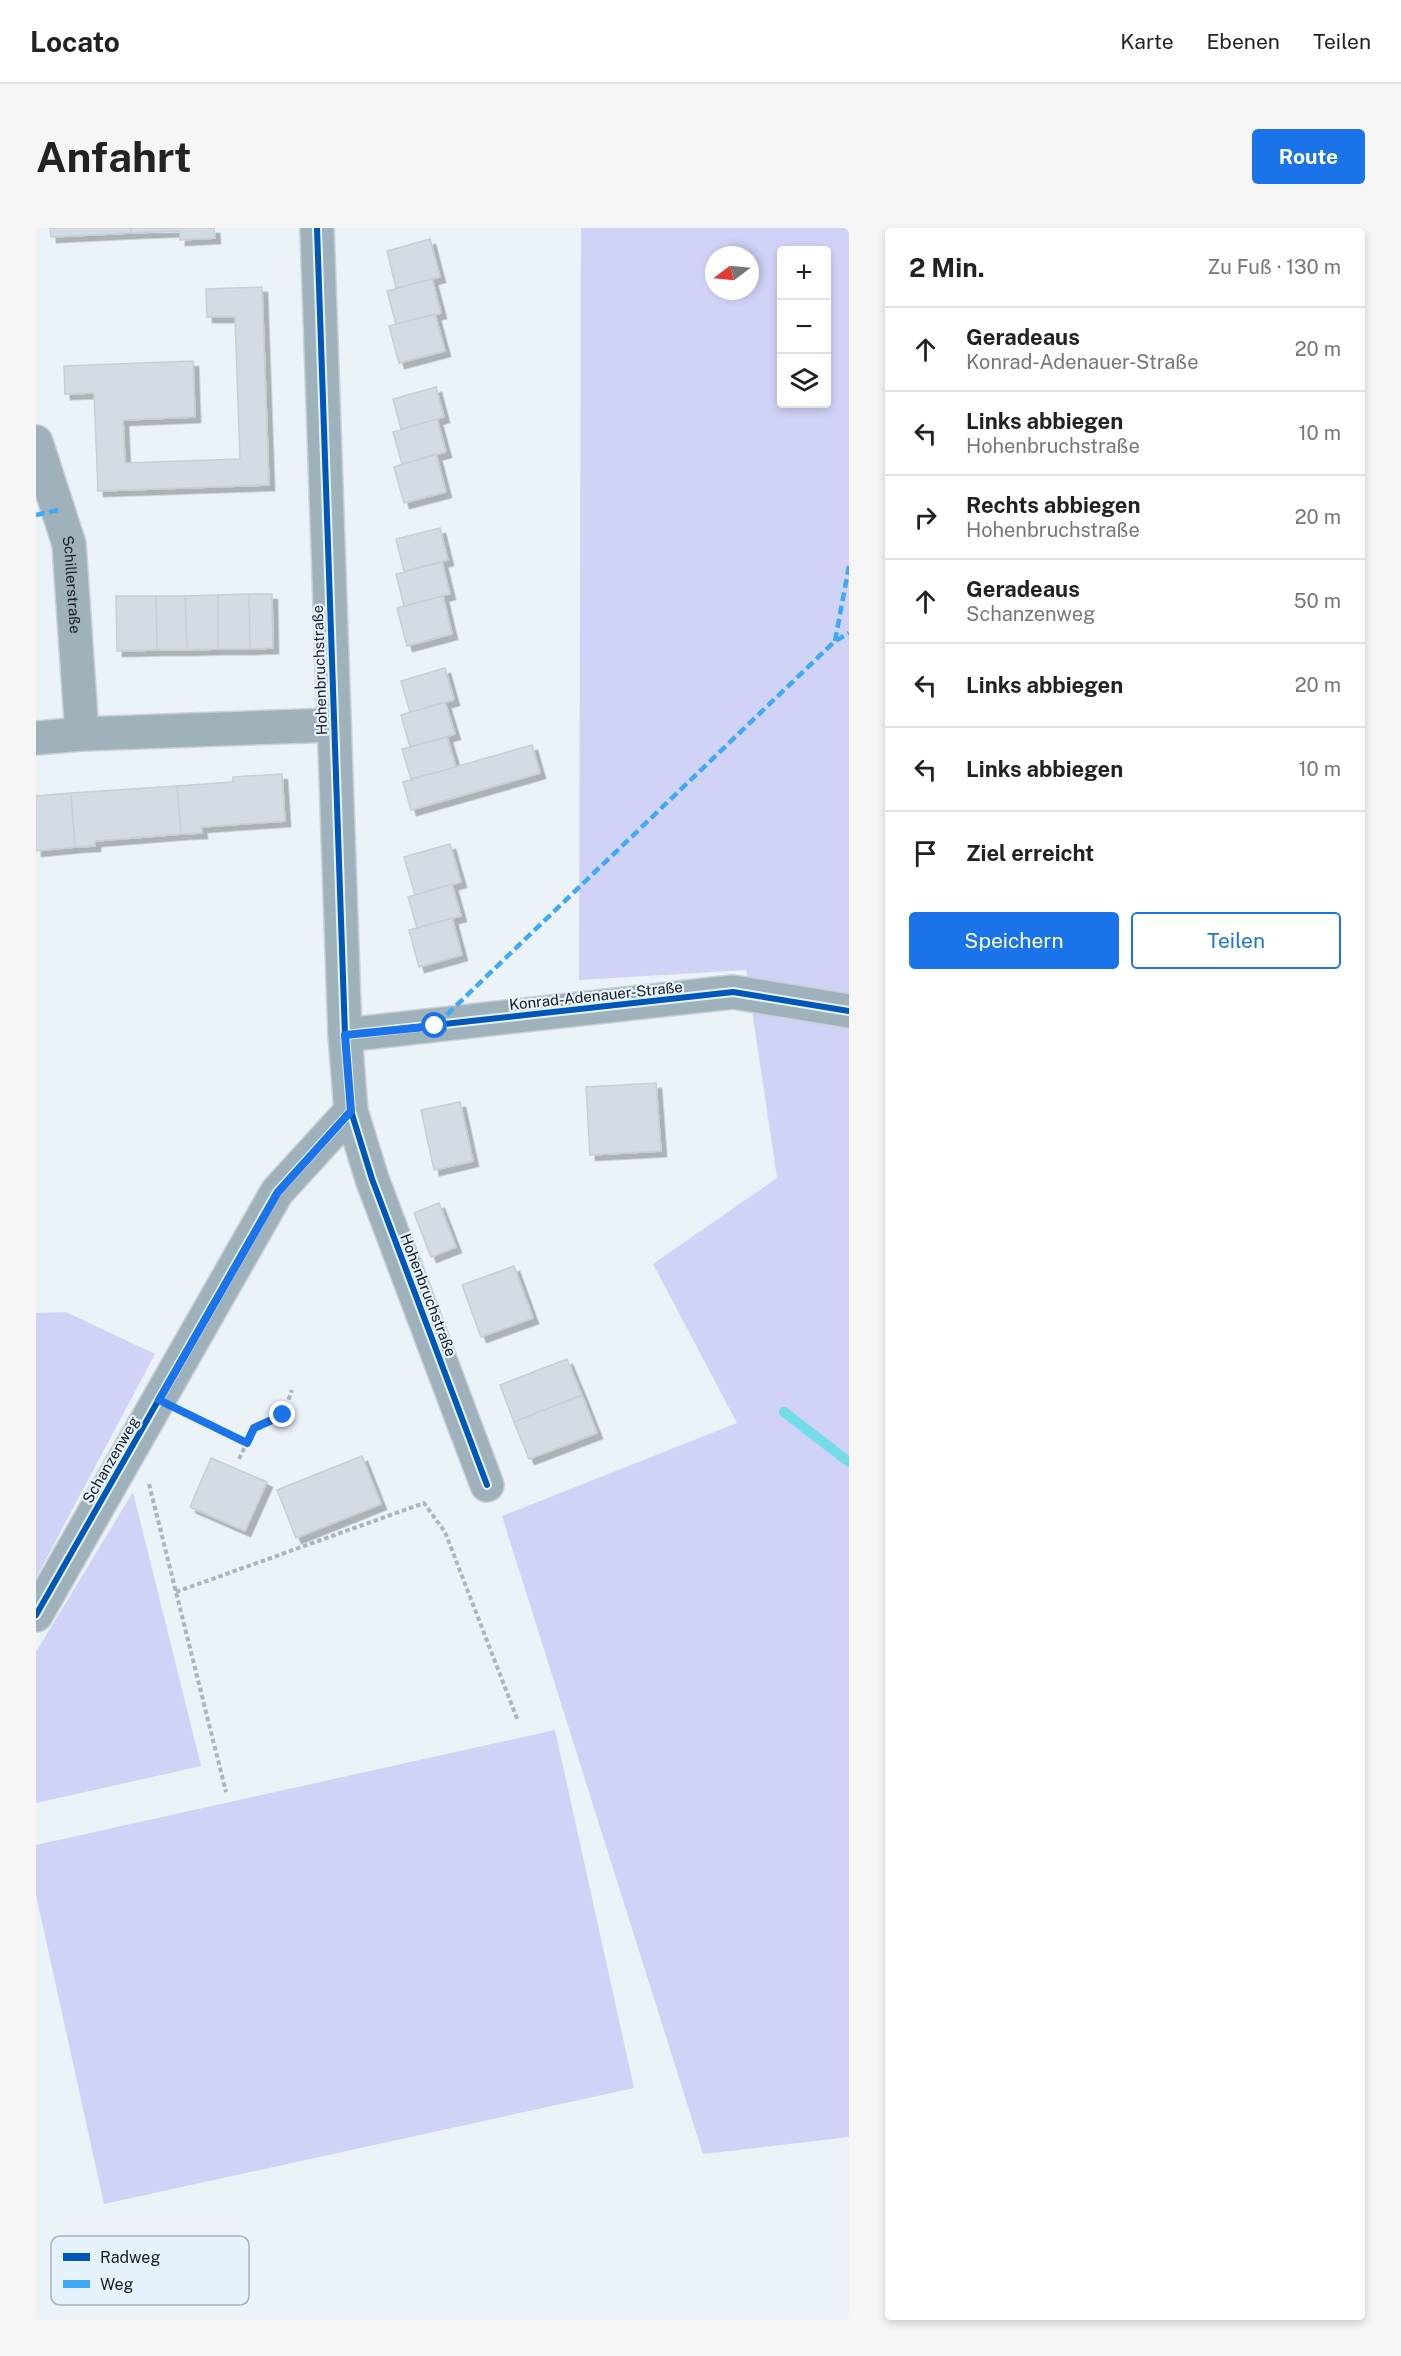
<!DOCTYPE html>
<html lang="de">
<meta charset="utf-8">
<style>
body{margin:0;font-family:"Public Sans",sans-serif;background:#f6f6f6;color:#222}
.controls{position:absolute;right:18px;top:18px;display:grid;overflow:hidden;border-radius:6px;box-shadow:0 3px 9px #0003}
.controls button{width:54px;height:54px;display:grid;place-items:center;padding:0;border:0;border-bottom:2px solid #e0e0e0;background:#fff;color:#222;font:30px sans-serif}
.compass{position:absolute;left:669px;top:18px;width:54px;height:54px;border-radius:50%;background:#fff;box-shadow:0 3px 9px #0003;rotate:254deg}
.stop{position:absolute;width:18px;height:18px;margin:-14px;border:4px solid #1a73e8;border-radius:50%;background:#fff}
.stop.end{background:#1a73e8;border-color:#fff;box-shadow:0 2px 6px #0008}
.list{margin:0;padding:0;list-style:none}
h2{display:flex;justify-content:space-between;align-items:center;height:78px;margin:0;padding:0 24px;font-size:26px}
h2 small{font-size:20px;font-weight:400;color:#767676}
.list li{display:grid;grid-template-columns:39px 1fr auto;gap:18px;align-items:center;box-sizing:border-box;height:84px;padding:0 24px;border-top:2px solid #e0e0e0}
.list b{display:block;font-size:22px;white-space:nowrap}
.list p{margin:0;font-size:20px;white-space:nowrap;color:#767676}
.list em{font-size:20px;font-style:normal;color:#767676}
.actions{display:flex;gap:12px;padding:18px 24px}
.actions a{flex:1;padding:14px 0;border:2px solid #1a73e8;border-radius:6px;text-align:center;font-size:21px;color:#1a73e8}
.actions .main{background:#1a73e8;color:#fff}
.icon{flex:none;width:33px;height:33px;fill:none;stroke:currentColor;stroke-width:2;stroke-linecap:round;stroke-linejoin:round}
.map{position:relative;flex:none;width:813px;height:2092px;overflow:hidden;border-radius:6px}
header{display:flex;align-items:center;gap:36px;box-sizing:border-box;height:84px;padding:0 30px;background:#fff;border-bottom:2px solid #e0e0e0}
header strong{font-size:28px}
nav{display:flex;gap:33px;margin-inline-start:auto;font-size:21px}
.intro{display:flex;align-items:center;justify-content:space-between;box-sizing:border-box;height:144px;padding:0 36px}
h1{margin:0;font-size:42px}
.button{padding:15px 27px;border-radius:6px;background:#1a73e8;color:#fff;font-size:21px;font-weight:700}
main{display:flex;gap:36px;padding:0 36px}
aside{flex:1;background:#fff;border-radius:6px;box-shadow:0 3px 9px #0003}
.map>svg:first-child{display:block}
</style>
<header>
<strong>Locato</strong>
<nav><a>Karte</a><a>Ebenen</a><a>Teilen</a></nav>
</header>
<div class="intro"><h1>Anfahrt</h1><a class="button">Route</a></div>
<main>
<div class="map">
<svg width="813" height="2092" viewBox="0 0 813 2092">
<defs>
<filter id="shadow"><feDropShadow dx="5.5" dy="5.5" stdDeviation="0" flood-color="#0004"/></filter>
</defs>
<rect width="100%" height="100%" fill="#ebf2f8"/>
<path fill="#d0d3f6" fill-rule="evenodd" d="M545,0H813V1909L667,1926L466,1288L701,1195L617,1036L741,950L710,742L543,752ZM746,22H790V176H746ZM678,27H714V63H678Z
M30,1084L119,1126L0,1350V1085Z
M97,1264L165,1538L0,1575V1424Z
M519,1502L598,1860L68,1976L0,1667V1617Z"/>
<g fill="none" stroke-linecap="round" stroke-linejoin="round">
<path stroke="#74dbe9" stroke-width="10" d="M748,1184L813,1234"/>
</g>
<path fill="#d5dbe3" stroke="#caced4" stroke-width="1.5" filter="url(#shadow)" d="M14,0H95V5L15,9Z
M95,0H178L179,10L144,12V3L95,5Z
M394,11L404,49L360,60L351,23Z
M396,51L405,85L360,96L351,63Z
M226,59L233,257L62,263L58,165L29,166L28,138L157,133L159,189L87,192L89,235L204,231L199,89H171L170,61Z
M399,86L409,123L363,135L353,98Z
M400,159L408,189L365,201L357,171Z
M401,191L410,224L366,236L357,204Z
M400,226L410,264L368,275L358,239Z
M404,300L412,332L368,343L360,311Z
M406,334L414,366L368,378L360,346Z
M213,366H236L237,420L214,421Z
M213,366L214,421H182V367Z
M182,367V421L151,422L149,368Z
M80,368H120L121,422L81,423Z
M120,368H149L151,422H121Z
M407,368L416,406L371,418L361,380Z
M409,440L418,472L374,484L365,453Z
M409,474L419,506L374,519L365,487Z
M411,509L420,539L375,551L366,521Z
M496,517L504,545L375,582L367,554Z
M246,546L249,593L165,599L166,605L145,606L141,558L197,554V549Z
M141,558L145,606L59,613V618L39,619L35,565Z
M35,565L39,619L0,623V568Z
M414,616L425,654L379,667L368,629Z
M416,656L425,688L381,700L372,669Z
M416,690L426,727L383,739L373,702Z
M620,855L625,923L554,927L550,859Z
M424,874L437,933L398,942L385,882Z
M403,975L420,1019L395,1029L378,985Z
M478,1038L497,1090L445,1109L426,1057Z
M531,1131L546,1167L478,1194L464,1157Z
M546,1167L561,1205L493,1231L478,1194Z
M326,1228L345,1276L260,1310L241,1262Z
M175,1230L231,1254L209,1303L154,1279Z"/>
<g fill="none" stroke-linecap="round" stroke-linejoin="round">
<g stroke="#cad0d4" stroke-width="36">
<g id="minor">
<path id="s1" d="M0,214L33,316L46,506"/>
<path d="M0,510L46,506L298,497"/>
<path d="M309,807L697,764L813,783"/>
<path d="M315,883L336,951L451,1257"/>
<path d="M0,1387L241,964L315,883L309,807L281,0"/>
</g>
</g>
<path stroke="#a9b6bc" stroke-width="4" stroke-dasharray="4.5 3" stroke-linecap="butt" d="M154,1187L211,1215
M203,1231L218,1200L247,1187L256,1162
M113,1256L190,1564
M140,1364L388,1275L409,1304L482,1493"/>
<use href="#minor" stroke="#9fb2bc" stroke-width="33"/>
<path stroke="#3fa9f5" stroke-width="4.5" stroke-dasharray="9 4.5" stroke-linecap="butt" d="M0,287L22,282
M799,413L813,338
M401,796L799,413L813,405"/>
<g stroke="#e6f2fd" stroke-width="10">
<path id="cycleway" d="M309,807L697,764L813,783
M315,883L336,951L451,1257
M0,1387L241,964L315,883L309,807L281,0"/>
</g>
<use href="#cycleway" stroke="#0057b8" stroke-width="6"/>
</g>
<g fill="none" stroke-linecap="round" stroke-linejoin="round">
<path stroke="#1a73e8" stroke-width="8" d="M247,1187L218,1200L211,1215L123,1172L242,964L315,883L309,807L399,798"/>
</g>
<g text-anchor="middle" stroke-width="4.5" stroke-linejoin="round" paint-order="stroke">
<g font-size="15" fill="#171b1f" stroke="#e6f2fd">
<text dy="5" stroke="none"><textPath href="#s1" startOffset="148">Schillerstraße</textPath></text>
<text transform="translate(284 442) rotate(-92)" y="5">Hohenbruchstraße</text>
<text transform="translate(560 768) rotate(-6)" y="5">Konrad-Adenauer-Straße</text>
<text transform="translate(392 1067) rotate(69)" y="5">Hohenbruchstraße</text>
<text transform="translate(75 1232) rotate(-60)" y="5">Schanzenweg</text>
</g>
</g>
<rect x="15" y="2008" width="198" height="69" rx="9" fill="#e6f2fd" stroke="#a8b2ba" stroke-width="1.5"/>
<rect x="27" y="2025" width="27" height="8" fill="#0057b8"/>
<rect x="27" y="2052" width="27" height="8" fill="#3fa9f5"/>
<g font-size="16" fill="#171b1f">
<text x="64" y="2035">Radweg</text>
<text x="64" y="2062">Weg</text>
</g>
</svg>
<div class="controls">
<button>+</button>
<button>−</button>
<button><svg class="icon" aria-label="layers" viewBox="0 0 24 24"><path d="M12 4l9 5-9 5-9-5zM3 14l9 5 9-5"/></svg></button>
</div>
<svg class="compass" viewBox="-18 -18 36 36"><path d="M0-13l5 13h-10z" fill="#e53935"/><path d="M0 13l5-13h-10z" fill="#767676"/></svg>
<div class="stop" style="left:399px;top:798px"></div>
<div class="stop end" style="left:247px;top:1187px"></div>
</div>
<aside>
<h2>2 Min.<small>Zu Fuß · 130 m</small></h2>
<ul class="list">
<li><svg class="icon" aria-label="ahead" viewBox="0 0 24 24"><path d="M12 20V5M6 11l6-6 6 6"/></svg><div><b>Geradeaus</b><p>Konrad-Adenauer-Straße</p></div><em>20 m</em></li>
<li><svg class="icon" aria-label="left" viewBox="0 0 24 24"><path d="M17 20v-9H6M10 6l-5 5 5 5"/></svg><div><b>Links abbiegen</b><p>Hohenbruchstraße</p></div><em>10 m</em></li>
<li><svg class="icon" aria-label="right" viewBox="0 0 24 24"><path d="M7 20v-9h11M14 6l5 5-5 5"/></svg><div><b>Rechts abbiegen</b><p>Hohenbruchstraße</p></div><em>20 m</em></li>
<li><svg class="icon" aria-label="ahead" viewBox="0 0 24 24"><path d="M12 20V5M6 11l6-6 6 6"/></svg><div><b>Geradeaus</b><p>Schanzenweg</p></div><em>50 m</em></li>
<li><svg class="icon" aria-label="left" viewBox="0 0 24 24"><path d="M17 20v-9H6M10 6l-5 5 5 5"/></svg><div><b>Links abbiegen</b></div><em>20 m</em></li>
<li><svg class="icon" aria-label="left" viewBox="0 0 24 24"><path d="M17 20v-9H6M10 6l-5 5 5 5"/></svg><div><b>Links abbiegen</b></div><em>10 m</em></li>
<li><svg class="icon" aria-label="arrive" viewBox="0 0 24 24"><path d="M6 21V4h12l-3 4 3 4H6"/></svg><div><b>Ziel erreicht</b></div></li>
</ul>
<div class="actions"><a class="main">Speichern</a><a>Teilen</a></div>
</aside>
</main>
